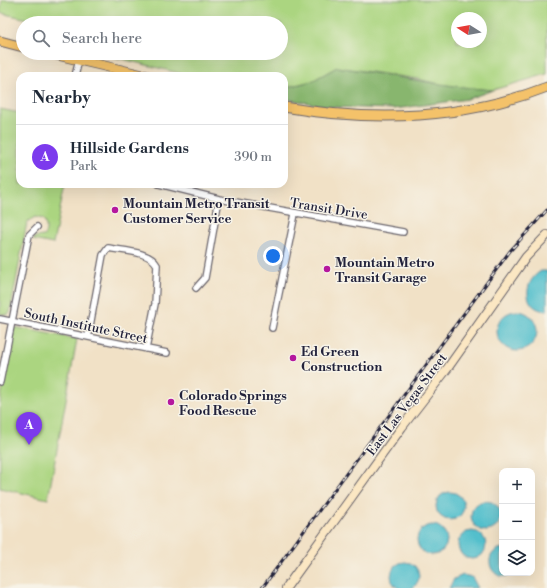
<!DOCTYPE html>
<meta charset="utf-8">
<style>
body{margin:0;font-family:"Libre Bodoni",serif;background:#f6f6f7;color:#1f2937}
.controls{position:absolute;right:12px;bottom:12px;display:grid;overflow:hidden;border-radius:8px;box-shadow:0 4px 16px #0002}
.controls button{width:36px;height:36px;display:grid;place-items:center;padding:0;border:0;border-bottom:1px solid #e0e1e3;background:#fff;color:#1f2937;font:20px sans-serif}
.compass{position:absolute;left:451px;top:12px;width:36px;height:36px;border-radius:50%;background:#fff;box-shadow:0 4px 16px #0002;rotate:281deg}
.you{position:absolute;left:273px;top:256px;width:14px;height:14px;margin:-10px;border:3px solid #fff;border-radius:50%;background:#1a73e8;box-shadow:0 0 0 6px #1a73e833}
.badge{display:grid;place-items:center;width:26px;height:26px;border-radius:50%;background:#7c3aed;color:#fff;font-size:13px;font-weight:700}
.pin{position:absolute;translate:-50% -33px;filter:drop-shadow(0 1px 2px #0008)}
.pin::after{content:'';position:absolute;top:21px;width:14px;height:12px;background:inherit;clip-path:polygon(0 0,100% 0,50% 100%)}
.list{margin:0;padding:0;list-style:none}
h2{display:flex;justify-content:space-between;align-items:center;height:52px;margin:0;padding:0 16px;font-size:17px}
h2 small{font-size:13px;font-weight:400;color:#747a83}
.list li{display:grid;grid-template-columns:26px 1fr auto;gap:12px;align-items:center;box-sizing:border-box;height:64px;padding:0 16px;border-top:1px solid #e0e1e3}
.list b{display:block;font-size:15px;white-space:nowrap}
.list p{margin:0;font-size:13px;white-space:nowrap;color:#747a83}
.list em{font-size:13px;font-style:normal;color:#747a83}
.icon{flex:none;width:22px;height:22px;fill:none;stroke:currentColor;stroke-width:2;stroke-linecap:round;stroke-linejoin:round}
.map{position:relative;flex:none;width:547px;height:588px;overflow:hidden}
.search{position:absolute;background:#fff;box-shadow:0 4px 16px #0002;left:16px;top:16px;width:272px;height:44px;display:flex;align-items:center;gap:10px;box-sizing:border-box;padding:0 14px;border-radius:22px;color:#747a83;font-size:15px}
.panel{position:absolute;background:#fff;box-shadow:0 4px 16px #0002;left:16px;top:72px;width:272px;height:116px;border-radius:12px}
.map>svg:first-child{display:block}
</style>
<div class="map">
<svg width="547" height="588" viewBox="0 0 547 588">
<rect width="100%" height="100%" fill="#f7f3e8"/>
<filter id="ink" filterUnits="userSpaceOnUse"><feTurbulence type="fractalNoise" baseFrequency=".025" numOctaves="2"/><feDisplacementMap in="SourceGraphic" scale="8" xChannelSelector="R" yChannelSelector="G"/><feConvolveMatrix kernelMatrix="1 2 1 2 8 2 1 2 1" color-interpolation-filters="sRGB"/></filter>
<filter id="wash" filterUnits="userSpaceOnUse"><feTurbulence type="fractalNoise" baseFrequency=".012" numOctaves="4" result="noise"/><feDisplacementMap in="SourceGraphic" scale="16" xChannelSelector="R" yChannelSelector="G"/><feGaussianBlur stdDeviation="0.9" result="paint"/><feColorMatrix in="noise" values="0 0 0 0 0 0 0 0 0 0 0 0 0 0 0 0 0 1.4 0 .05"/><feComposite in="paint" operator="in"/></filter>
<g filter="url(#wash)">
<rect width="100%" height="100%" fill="#f1e1c6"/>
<path fill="#abd580" stroke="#667c5e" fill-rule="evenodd" d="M2,0H547V74L493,90L447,86L418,79L337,67L312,81L284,88V76H191L98,53H281V23H96V21L79,19L62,23H47L0,13ZM457,18H481V42H457Z
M0,109L20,113V184H65L53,244L33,240L35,237L44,236C47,230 47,225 43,219L35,217L27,222L10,313L7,315L0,314Z
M14,327L77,339L48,499L0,488V403Z"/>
<path fill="#88b66e" stroke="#556c54" d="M337,67C389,75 440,86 493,90L468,99L394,109L332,107L291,100L284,97V88L312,81Z"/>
<path fill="#53bfcc" stroke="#3a7084" d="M541,271H547V311C523,310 522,282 541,271Z
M497 331a20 20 0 1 1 40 0a20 20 0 1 1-40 0Z
M436 506a14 14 0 1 1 28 0a14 14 0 1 1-28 0Z
M471 516a15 15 0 1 1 30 0a15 15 0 1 1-30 0Z
M417 540a15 15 0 1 1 30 0a15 15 0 1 1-30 0Z
M458 545a14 14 0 1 1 28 0a14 14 0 1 1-28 0Z
M502,548V573H513C494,587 478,554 502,548Z
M391 576a14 14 0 1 1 28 0a14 14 0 1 1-28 0Z
M463,575L472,577L478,588H449L454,579Z"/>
</g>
<g filter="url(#ink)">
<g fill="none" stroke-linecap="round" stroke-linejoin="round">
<g stroke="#6a656c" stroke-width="8">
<path id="street" d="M75,76L79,60
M159,184L219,199L403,232
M196,288L205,278L219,199
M0,319L167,353
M272,328L295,214
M88,337L103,255L108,248C122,251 150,251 157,265L155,304L146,349
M0,382L29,235L37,227"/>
</g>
<g stroke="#6a656c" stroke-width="10">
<path id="secondary" d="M286,588L402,427L447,369L526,257L547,235"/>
</g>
<g stroke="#6a656c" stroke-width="11">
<path id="primary" d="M0,41L23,47
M49,53L147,76
M284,107C371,122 463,120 547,87"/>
</g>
<use href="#street" stroke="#fff" stroke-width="5.5"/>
<use href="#secondary" stroke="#fbe7c3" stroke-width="8"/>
<use href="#primary" stroke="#f4c26a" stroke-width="9"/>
<g stroke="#22223b" stroke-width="3">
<path id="rail" d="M262,588L510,251L547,210"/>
</g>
<use href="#rail" stroke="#f7f3e8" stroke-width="1.5" stroke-dasharray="4.5" stroke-linecap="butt"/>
</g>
</g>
<g fill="#b5179e" stroke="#f7f3e8" stroke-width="1.5">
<circle cx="115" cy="210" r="4"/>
<circle cx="327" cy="269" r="4"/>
<circle cx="293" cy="358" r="4"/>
<circle cx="171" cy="402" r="4"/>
</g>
<g text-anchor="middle" stroke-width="3" stroke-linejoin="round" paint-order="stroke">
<g font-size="13" font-weight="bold" fill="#22223b" stroke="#f7f3e8" text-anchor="start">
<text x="123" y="208">Mountain Metro Transit<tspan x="123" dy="15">Customer Service</tspan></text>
<text x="335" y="267">Mountain Metro<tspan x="335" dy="15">Transit Garage</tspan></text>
<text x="301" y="356">Ed Green<tspan x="301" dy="15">Construction</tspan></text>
<text x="179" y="400">Colorado Springs<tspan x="179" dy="15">Food Rescue</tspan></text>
</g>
<g font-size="13" fill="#22223b" stroke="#f7f3e8">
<text transform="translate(329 208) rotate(9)" y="5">Transit Drive</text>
<text transform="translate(86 325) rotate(12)" y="5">South Institute Street</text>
<text transform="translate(406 404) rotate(-53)" y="5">East Las Vegas Street</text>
</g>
</g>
</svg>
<div class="controls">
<button>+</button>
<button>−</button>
<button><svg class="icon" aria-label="layers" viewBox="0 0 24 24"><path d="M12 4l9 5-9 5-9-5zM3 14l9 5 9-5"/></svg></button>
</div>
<svg class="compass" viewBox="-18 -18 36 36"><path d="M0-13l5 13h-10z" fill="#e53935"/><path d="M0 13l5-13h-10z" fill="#747a83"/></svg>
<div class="you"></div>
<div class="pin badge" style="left:29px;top:445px">A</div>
<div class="search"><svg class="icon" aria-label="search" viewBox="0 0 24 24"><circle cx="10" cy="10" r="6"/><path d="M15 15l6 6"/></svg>Search here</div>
<section class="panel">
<h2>Nearby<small></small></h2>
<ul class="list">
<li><span class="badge">A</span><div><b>Hillside Gardens</b><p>Park</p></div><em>390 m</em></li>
</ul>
</section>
</div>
